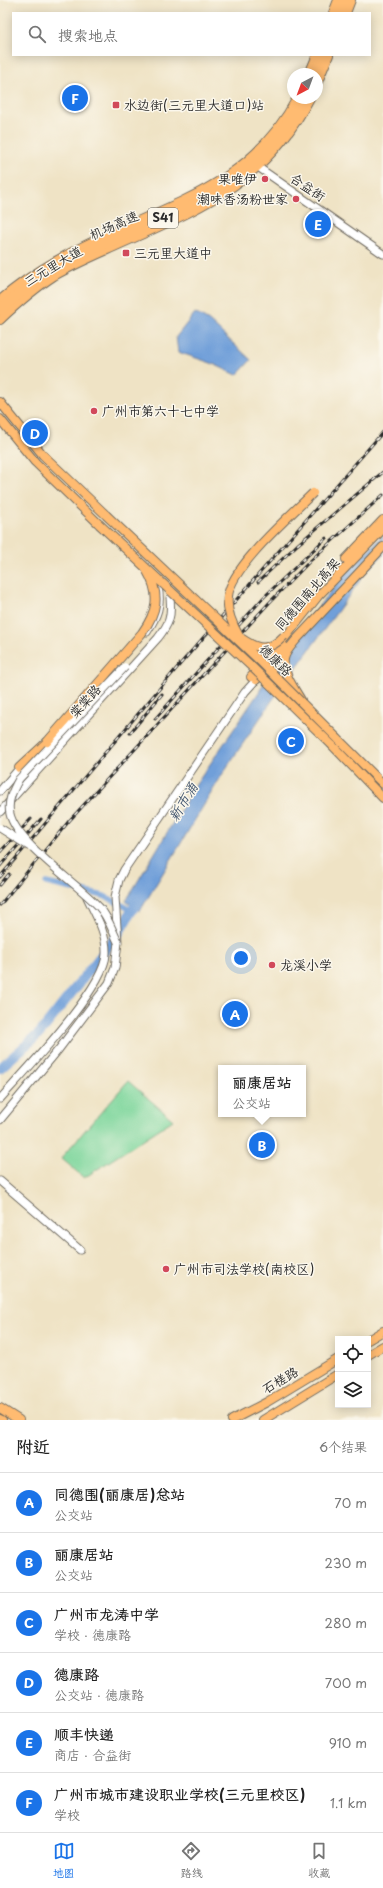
<!DOCTYPE html>
<html lang="zh">
<meta charset="utf-8">
<style>
body{margin:0;font-family:"Playpen Sans","LXGW WenKai TC",sans-serif;background:#f6f6f6;color:#222}
.controls{position:absolute;right:12px;bottom:12px;display:grid;overflow:hidden;border-radius:0px;box-shadow:0 2px 10px #0003}
.controls button{width:36px;height:36px;display:grid;place-items:center;padding:0;border:0;border-bottom:1px solid #e0e0e0;background:#fff;color:#222;font:20px sans-serif}
.compass{position:absolute;left:287px;top:68px;width:36px;height:36px;border-radius:50%;background:#fff;box-shadow:0 2px 10px #0003;rotate:221deg}
.you{position:absolute;left:241px;top:958px;width:14px;height:14px;margin:-10px;border:3px solid #fff;border-radius:50%;background:#1a73e8;box-shadow:0 0 0 6px #1a73e833}
.badge{display:grid;place-items:center;width:26px;height:26px;border-radius:50%;background:#1a73e8;color:#fff;font-size:13px;font-weight:700}
.pin{position:absolute;translate:-50% -50%;border:2px solid #fff;box-shadow:0 1px 4px #0006}
.popup{position:absolute;left:218px;top:1065px;width:88px;height:52px;box-sizing:border-box;display:grid;place-content:center;border-radius:0px;background:#fff;filter:drop-shadow(0 1px 3px #0005);font-size:13px;white-space:nowrap;color:#767676}
.popup b{font-size:15px;color:#222}
.popup::after{content:'';position:absolute;left:50%;top:100%;margin-left:-8px;border:8px solid transparent;border-top-color:#fff}
.list{margin:0;padding:0;list-style:none}
h2{display:flex;justify-content:space-between;align-items:center;height:52px;margin:0;padding:0 16px;font-size:17px}
h2 small{font-size:13px;font-weight:400;color:#767676}
.list li{display:grid;grid-template-columns:26px 1fr auto;gap:12px;align-items:center;box-sizing:border-box;height:60px;padding:0 16px;border-top:1px solid #e0e0e0}
.list b{display:block;font-size:15px;white-space:nowrap}
.list p{margin:0;font-size:13px;white-space:nowrap;color:#767676}
.list em{font-size:13px;font-style:normal;color:#767676}
.icon{flex:none;width:22px;height:22px;fill:none;stroke:currentColor;stroke-width:2;stroke-linecap:round;stroke-linejoin:round}
.map{position:relative;flex:none;width:383px;height:1420px;overflow:hidden}
.search{position:absolute;background:#fff;box-shadow:0 2px 10px #0003;left:12px;right:12px;top:12px;height:44px;display:flex;align-items:center;gap:10px;box-sizing:border-box;padding:0 14px;border-radius:0px;color:#767676;font-size:15px}
.sheet{height:412px;background:#fff}
nav{display:flex;justify-content:space-around;align-items:center;box-sizing:border-box;height:56px;border-top:1px solid #e0e0e0;background:#fff;font-size:11px;color:#767676}
nav a{display:grid;justify-items:center;gap:2px}
nav .on{color:#1a73e8}
.map>svg:first-child{display:block}
</style>
<div class="map">
<svg width="383" height="1420" viewBox="0 0 383 1420">
<rect width="100%" height="100%" fill="#fbf7ec"/>
<filter id="ink" filterUnits="userSpaceOnUse"><feTurbulence type="fractalNoise" baseFrequency=".025" numOctaves="2"/><feDisplacementMap in="SourceGraphic" scale="8" xChannelSelector="R" yChannelSelector="G"/><feConvolveMatrix kernelMatrix="1 2 1 2 8 2 1 2 1" color-interpolation-filters="sRGB"/></filter>
<filter id="wash" filterUnits="userSpaceOnUse"><feTurbulence type="fractalNoise" baseFrequency=".012" numOctaves="4" result="noise"/><feDisplacementMap in="SourceGraphic" scale="16" xChannelSelector="R" yChannelSelector="G"/><feGaussianBlur stdDeviation="0.9" result="paint"/><feColorMatrix in="noise" values="0 0 0 0 0 0 0 0 0 0 0 0 0 0 0 0 0 1.4 0 .05"/><feComposite in="paint" operator="in"/></filter>
<g filter="url(#wash)">
<rect width="100%" height="100%" fill="#efe3c5"/>
<path fill="#7dd69b" stroke="#548063" d="M128,1081L173,1120L84,1178L61,1158Z"/>
<path fill="#6f9fd9" stroke="#4d6582" d="M195,313L209,321L251,360L237,375L211,363L178,352L176,337Z
M383,535V555L367,571L271,702L225,770L140,911L126,901L195,786L259,692L275,663L339,580Z"/>
<g fill="none" stroke-linecap="round" stroke-linejoin="round">
<path stroke="#6f9fd9" stroke-width="5.5" d="M46,883L104,896L132,910"/>
<path stroke="#6f9fd9" stroke-width="10" d="M0,1068L40,1033L118,934L141,895"/>
</g>
</g>
<g filter="url(#ink)">
<g fill="none" stroke-linecap="round" stroke-linejoin="round">
<g stroke="#706b61" stroke-width="9">
<path id="minor" d="M258,167L383,254
M147,632C157,617 162,605 158,587
M0,791L23,764
M0,812L158,638C169,624 172,617 170,598
M0,1099C25,1071 105,988 106,954C107,933 95,914 87,897
M0,1120L59,1049L109,983L115,968L118,942L115,897L119,880L124,870L245,692L255,681
M0,1181L80,1250"/>
</g>
<g stroke="#706b61" stroke-width="10">
<path id="major" d="M333,13L338,0
M346,13L351,0
M309,74L317,55
M317,84L329,55
M0,300C35,270 75,249 117,230C192,197 256,175 297,98
M0,320C17,304 34,289 54,276C73,265 94,256 114,247C198,209 265,185 310,98
M0,402L43,455L106,515
M0,419L35,462L99,524
M346,559L383,520
M251,677L272,654L319,595L383,529
M256,680L269,667L285,647
M301,700C295,690 282,672 284,659C285,652 292,645 296,640L383,547
M338,739L383,784
M332,745L383,798
M19,768L47,742
M368,1340L383,1331
M368,1355L383,1346
M0,1408L19,1420
M0,1419L2,1420
M232,1420L267,1402L338,1359
M263,1420L338,1374"/>
</g>
<g stroke="#706b61" stroke-width="12">
<path id="highway" d="M339,13L344,0
M315,74L323,55
M0,310C24,288 51,269 80,255C129,231 182,215 227,184C259,162 284,132 303,98"/>
</g>
<use href="#minor" stroke="#fff" stroke-width="7"/>
<use href="#major" stroke="#ffbb71" stroke-width="8"/>
<use href="#highway" stroke="#ffbb71" stroke-width="10"/>
<g stroke="#2b2b2b" stroke-width="3">
<path id="rail" d="M258,582L297,545L383,472
M155,719L264,597L326,538
M130,733L162,694
M0,852L31,819
M0,866L41,819
M0,877L182,662L383,432
M0,885L9,874
M0,905L69,821L269,603L310,561L383,495"/>
</g>
<use href="#rail" stroke="#fbf7ec" stroke-width="1.5" stroke-dasharray="4.5" stroke-linecap="butt"/>
<g stroke="#706b61" stroke-width="9" stroke-linecap="butt">
<path id="minor-bridge" d="M0,828L30,847
M118,942C112,930 108,916 99,907C77,883 17,844 10,814C7,801 13,790 19,779L125,667"/>
</g>
<g stroke="#706b61" stroke-width="10" stroke-linecap="butt">
<path id="major-bridge" d="M106,515L258,659L338,739
M99,524L251,666L332,745
M239,636C232,624 226,610 228,596C231,567 291,515 313,493
M241,638C258,650 269,652 284,636
M47,742L142,633C157,612 161,595 147,571"/>
</g>
<use href="#minor-bridge" stroke="#fff" stroke-width="7"/>
<use href="#major-bridge" stroke="#ffbb71" stroke-width="8"/>
</g>
</g>
<g fill="#d1495b" stroke="#fbf7ec" stroke-width="1.5">
<rect x="112" y="101" width="8" height="8" rx="2"/>
<circle cx="265" cy="179" r="4"/>
<circle cx="296" cy="199" r="4"/>
<rect x="122" y="249" width="8" height="8" rx="2"/>
<circle cx="94" cy="411" r="4"/>
<circle cx="272" cy="965" r="4"/>
<circle cx="166" cy="1269" r="4"/>
</g>
<g text-anchor="middle" stroke-width="3" stroke-linejoin="round" paint-order="stroke">
<rect fill="#fbf7ec" stroke="#696865" stroke-width="1" x="148" y="208" width="30" height="20" rx="3"/>
<g font-size="12" font-weight="bold" fill="#2b2b2b">
<text x="163" y="222">S41</text>
</g>
<g font-size="13" fill="#2b2b2b" stroke="#fbf7ec" text-anchor="start">
<text x="124" y="110">水边街(三元里大道口)站</text>
<text x="257" y="184" text-anchor="end">果唯伊</text>
<text x="288" y="204" text-anchor="end">潮味香汤粉世家</text>
<text x="134" y="258">三元里大道中</text>
<text x="102" y="416">广州市第六十七中学</text>
<text x="280" y="970">龙溪小学</text>
<text x="174" y="1274">广州市司法学校(南校区)</text>
</g>
<g font-size="13" fill="#2b2b2b" stroke="#fbf7ec">
<text transform="translate(308 187) rotate(34)" y="5">合益街</text>
<text transform="translate(114 225) rotate(-24)" y="5">机场高速</text>
<text transform="translate(53 266) rotate(-31)" y="5">三元里大道</text>
<text transform="translate(307 594) rotate(-49)" y="5">同德围南北高架</text>
<text transform="translate(276 660) rotate(44)" y="5">德康路</text>
<text transform="translate(85 701) rotate(-48)" y="5">棠棠路</text>
<text transform="translate(280 1380) rotate(-31)" y="5">石槎路</text>
</g>
<g font-size="14" font-style="italic" fill="#465971" stroke="#fbf7ec">
<text transform="translate(183 802) rotate(-59)" y="5">新市涌</text>
</g>
</g>
</svg>
<div class="controls">
<button><svg class="icon" aria-label="locate" viewBox="0 0 24 24"><circle cx="12" cy="12" r="6"/><path d="M12 2v4M12 18v4M2 12h4M18 12h4"/></svg></button>
<button><svg class="icon" aria-label="layers" viewBox="0 0 24 24"><path d="M12 4l9 5-9 5-9-5zM3 14l9 5 9-5"/></svg></button>
</div>
<svg class="compass" viewBox="-18 -18 36 36"><path d="M0-13l5 13h-10z" fill="#e53935"/><path d="M0 13l5-13h-10z" fill="#767676"/></svg>
<div class="you"></div>
<div class="pin badge" style="left:235px;top:1014px">A</div>
<div class="pin badge" style="left:262px;top:1145px">B</div>
<div class="popup"><b>丽康居站</b>公交站</div>
<div class="pin badge" style="left:291px;top:741px">C</div>
<div class="pin badge" style="left:35px;top:433px">D</div>
<div class="pin badge" style="left:318px;top:224px">E</div>
<div class="pin badge" style="left:75px;top:98px">F</div>
<div class="search"><svg class="icon" aria-label="search" viewBox="0 0 24 24"><circle cx="10" cy="10" r="6"/><path d="M15 15l6 6"/></svg>搜索地点</div>
</div>
<section class="sheet">
<h2>附近<small>6个结果</small></h2>
<ul class="list">
<li><span class="badge">A</span><div><b>同德围(丽康居)总站</b><p>公交站</p></div><em>70 m</em></li>
<li><span class="badge">B</span><div><b>丽康居站</b><p>公交站</p></div><em>230 m</em></li>
<li><span class="badge">C</span><div><b>广州市龙涛中学</b><p>学校 · 德康路</p></div><em>280 m</em></li>
<li><span class="badge">D</span><div><b>德康路</b><p>公交站 · 德康路</p></div><em>700 m</em></li>
<li><span class="badge">E</span><div><b>顺丰快递</b><p>商店 · 合益街</p></div><em>910 m</em></li>
<li><span class="badge">F</span><div><b>广州市城市建设职业学校(三元里校区)</b><p>学校</p></div><em>1.1 km</em></li>
</ul>
</section>
<nav>
<a class="on"><svg class="icon" aria-label="map" viewBox="0 0 24 24"><path d="M3 6l6-2 6 2 6-2v14l-6 2-6-2-6 2zM9 4v14M15 6v14"/></svg>地图</a>
<a><svg class="icon" aria-label="directions" viewBox="0 0 24 24"><path d="M12 3l9 9-9 9-9-9zM9 14v-3h6M13 9l2 2-2 2"/></svg>路线</a>
<a><svg class="icon" aria-label="saved" viewBox="0 0 24 24"><path d="M7 4h10v16l-5-4-5 4z"/></svg>收藏</a>
</nav>
